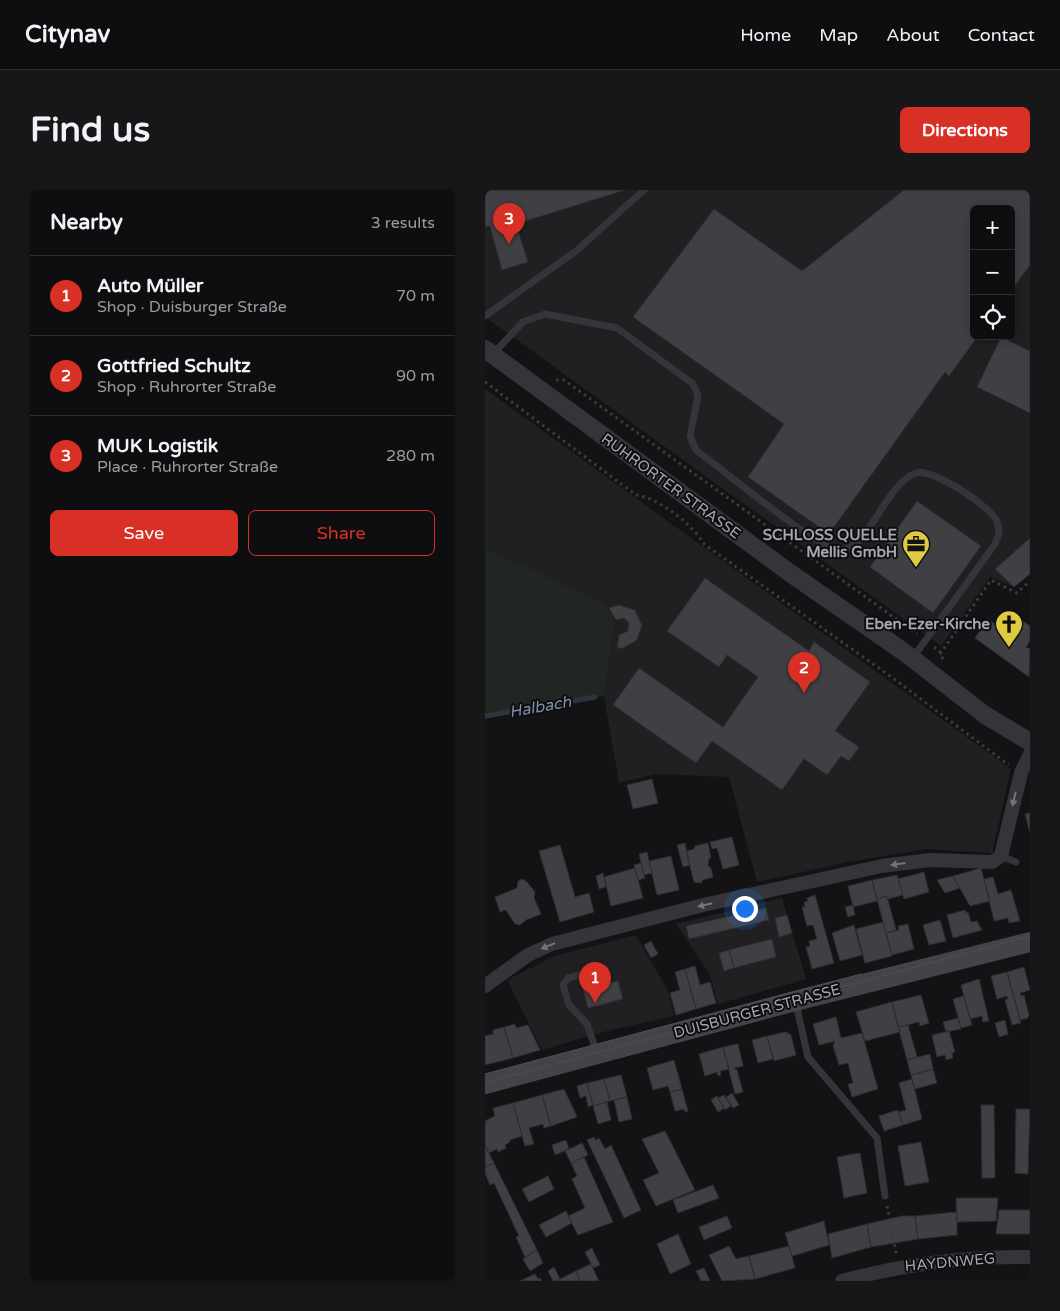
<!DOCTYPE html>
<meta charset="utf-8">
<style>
body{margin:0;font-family:"Varela Round",sans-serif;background:#171719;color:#f1f3f6}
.controls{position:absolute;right:15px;top:15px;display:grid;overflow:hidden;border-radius:8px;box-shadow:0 2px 12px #0003}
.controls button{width:45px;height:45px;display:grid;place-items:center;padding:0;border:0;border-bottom:1px solid #2e2e30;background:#0e0e10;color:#f1f3f6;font:25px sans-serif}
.you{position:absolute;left:259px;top:718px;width:18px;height:18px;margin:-12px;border:4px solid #fff;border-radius:50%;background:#1a73e8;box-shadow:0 0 0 8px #1a73e833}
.badge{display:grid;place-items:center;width:32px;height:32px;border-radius:50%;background:#d93025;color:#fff;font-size:16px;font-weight:700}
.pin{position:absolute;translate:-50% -41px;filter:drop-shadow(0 1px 2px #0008)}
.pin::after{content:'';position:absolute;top:26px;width:18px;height:15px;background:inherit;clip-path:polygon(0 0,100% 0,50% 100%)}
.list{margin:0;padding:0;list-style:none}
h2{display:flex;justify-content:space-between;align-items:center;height:65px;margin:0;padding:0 20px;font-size:21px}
h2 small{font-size:16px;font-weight:400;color:#9b9c9f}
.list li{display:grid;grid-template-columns:32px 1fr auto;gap:15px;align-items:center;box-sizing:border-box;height:80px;padding:0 20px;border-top:1px solid #2e2e30}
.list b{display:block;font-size:19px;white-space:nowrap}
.list p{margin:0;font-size:16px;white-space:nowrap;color:#9b9c9f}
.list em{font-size:16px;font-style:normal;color:#9b9c9f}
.actions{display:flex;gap:10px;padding:15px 20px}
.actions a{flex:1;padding:11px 0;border:1px solid #d93025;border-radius:8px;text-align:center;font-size:18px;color:#d93025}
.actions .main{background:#d93025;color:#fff}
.icon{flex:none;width:28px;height:28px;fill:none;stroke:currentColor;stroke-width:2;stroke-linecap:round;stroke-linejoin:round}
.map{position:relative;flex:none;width:545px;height:1091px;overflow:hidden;border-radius:8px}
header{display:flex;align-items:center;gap:30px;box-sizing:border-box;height:70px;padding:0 25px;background:#0e0e10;border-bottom:1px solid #2e2e30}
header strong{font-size:24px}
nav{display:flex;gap:28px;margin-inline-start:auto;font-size:18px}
.intro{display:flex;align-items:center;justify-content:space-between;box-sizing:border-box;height:120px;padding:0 30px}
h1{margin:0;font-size:35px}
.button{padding:12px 22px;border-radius:8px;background:#d93025;color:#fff;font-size:18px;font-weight:700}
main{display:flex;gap:30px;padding:0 30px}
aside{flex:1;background:#0e0e10;border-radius:8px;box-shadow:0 2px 12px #0003}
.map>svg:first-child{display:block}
</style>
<header>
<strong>Citynav</strong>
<nav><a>Home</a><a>Map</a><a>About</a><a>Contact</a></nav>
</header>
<div class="intro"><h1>Find us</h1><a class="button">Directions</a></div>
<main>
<aside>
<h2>Nearby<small>3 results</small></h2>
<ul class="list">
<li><span class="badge">1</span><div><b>Auto Müller</b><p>Shop · Duisburger Straße</p></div><em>70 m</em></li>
<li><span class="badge">2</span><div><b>Gottfried Schultz</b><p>Shop · Ruhrorter Straße</p></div><em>90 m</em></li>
<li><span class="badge">3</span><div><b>MUK Logistik</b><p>Place · Ruhrorter Straße</p></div><em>280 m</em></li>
</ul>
<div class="actions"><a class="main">Save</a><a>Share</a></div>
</aside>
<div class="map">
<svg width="545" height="1091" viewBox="0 0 545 1091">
<rect width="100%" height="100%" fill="#131315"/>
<path fill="#201f21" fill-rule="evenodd" d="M0,0H545V384L529,397L505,387L456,456L0,127ZM489,19H526V146H489Z
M0,199L526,579L507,663L441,659L363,672L272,692L244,587L171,584L134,593L119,506L130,431L120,414L0,357Z
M297,708L321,789L233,814L224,783L191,734Z
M151,745L183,801L189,826L118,842L57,860L22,790L69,766Z"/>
<path fill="#202722" d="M0,357L120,414L130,431L119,506L0,529Z"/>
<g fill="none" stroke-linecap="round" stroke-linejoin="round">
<path stroke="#2e333c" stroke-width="5" d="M0,526L110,507"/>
</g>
<path fill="#404044" stroke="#2e2d30" d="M0,0H140L31,34L43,72L17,80L5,36L0,37Z
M419,0H545V75L526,101V19H489V146H493L464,186L460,182L344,344L263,287L299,234L148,127L229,19L317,81Z
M516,147L545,161V223L492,197Z
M432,311L496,356L448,423L385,377Z
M545,348V384L529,397L510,379Z
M220,388L324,461L329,452L385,492L350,541L374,557L364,571L356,566L342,585L319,569L297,600L227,551L211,573L128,515L154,478L238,537L273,487L242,465L234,477L182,441Z
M134,415L150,420L157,435L152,450L138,458H132L134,445L143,441L144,433L139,428L131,430L124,418Z
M503,429L527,447L538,431L545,436V451L541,457L545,459L544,487L490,448Z
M167,589L173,613L148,619L142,595Z
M545,623V643L540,624Z
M247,647L254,675L238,679L232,658L227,659L225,652Z
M200,653L205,675L198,677L192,655Z
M223,653L226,668H224L223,676L226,678L228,687L218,690L216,693L209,692L201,661L209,659L210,656Z
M75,655L90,707L104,703L109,722L75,732L54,661Z
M162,662L167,683L159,685L154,664Z
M186,666L194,700L172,705L164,671Z
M156,673L160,688L153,690L149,675Z
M150,678L158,708L126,716L119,687Z
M496,678L505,711L485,716L468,686Z
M439,682L444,702L419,709L413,689Z
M118,683L121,697L114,699L111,686Z
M412,685L418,705L403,709L402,706L392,709L387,690Z
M468,686L475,698L460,703L452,690Z
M508,687L513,704L526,700L535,731L524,733L523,728L509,731L499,689Z
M38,689L42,692L50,702L49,708L56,724L41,730L35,735L30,734L21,720L15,722L10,707L32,698L33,691Z
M387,690L392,711L368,717L363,696Z
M330,705L349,773L327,779L321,757L325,756L324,751L332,749L328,735L322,736L317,717H320L319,712L323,711L322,708Z
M402,706L411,740L401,743L392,709Z
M368,715L370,725L363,727L360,717Z
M281,718L284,730L204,749L201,736Z
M480,720L481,723L483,722L486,732L492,731L497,740L468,748L462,725Z
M302,725L307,743L294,747L290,728Z
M455,730L461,751L444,755L438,735Z
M398,732L407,766L380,773L371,739Z
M423,734L429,759L407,765L401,743L414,740L413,736Z
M369,735L377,765L355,771L347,743Z
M287,749L291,767L249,778L244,760Z
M166,751L173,764L166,768L159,755Z
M244,760L249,778L239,781L234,763Z
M210,776L215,795L225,792L231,813L211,819L200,779Z
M539,777L545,800L535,803L536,806L539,805L544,825L543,828L535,830L522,782Z
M200,779L211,819L191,825L185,803L195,800L190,782Z
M522,782L536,833L527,835L520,810L523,809L522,806L512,809L506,786Z
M494,789L504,831L498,832L497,826L485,829L476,795Z
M133,791L138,809L103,818L98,798Z
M436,805L444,833L435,836L434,832L413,837L407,812Z
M479,806L487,835L476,838L468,809Z
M407,812L415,842L380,851L371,822Z
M351,827L356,848L377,843L393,899L367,907L363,894L368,893L363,873L354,875L348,856L350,851L334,855L328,834Z
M473,828L476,839L461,842L458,832Z
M520,830L523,844L514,847L510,833Z
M30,834L31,838L43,835L55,860L28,868L19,837Z
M423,835L432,867L422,870L413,837Z
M19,837L28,868L0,875V846L8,844V840Z
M464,841L470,862L467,863L468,868L461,870L460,865L452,867L447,845Z
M301,842L306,845L311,865L289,871L282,846Z
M282,846L288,869L273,873L267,850Z
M253,854L258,876L249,878L252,880L258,902L250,904L238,857Z
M238,857L244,879L235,881L236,885L233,886L232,882L220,886L214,864Z
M445,864L448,879L426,885L422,870Z
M189,870L197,899L185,902L183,896L168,900L162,878Z
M448,879L452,893L430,899L426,885Z
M136,885L142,907L125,911L119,889Z
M119,889L125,911L108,916L102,893Z
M427,889L437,929L418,935L413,922L421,920L414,893Z
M102,893L108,915L103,917L101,906L95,908L92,896Z
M79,899L92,927L66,936L57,905Z
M197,899L203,921L200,922L199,919L190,921L185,902Z
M247,903L254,915L248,918L241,907Z
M57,905L66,936L59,938L58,934L44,938L49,954L40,956L28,913Z
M239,905L246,916L240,920L233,908Z
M232,906L239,918L233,922L226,910Z
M142,907L147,929L134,932L129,910Z
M122,912L126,930L113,934L108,916Z
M28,913L37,946L25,950V952L20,955L21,958L13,962L12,959L4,963L0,955V931L10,926L8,918Z
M496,915H509L510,988H497Z
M531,919H545L543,984L530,983Z
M413,920L418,935L399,941L394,926Z
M180,941L210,1000L171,1016L158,990L174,983L157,949Z
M109,947L110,950L114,948L120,959L126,955L156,1020L139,1028L102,950Z
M81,950L84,959L70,965L67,955Z
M436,952L444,992L420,996L413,956Z
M97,953L103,965L86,973L80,961Z
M0,955L9,973L0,977Z
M375,963L382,1003L359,1008L352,967Z
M99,967L128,1032L93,1045L83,1026L100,1018L87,989L92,986L86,973Z
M9,973L52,1060L40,1067L31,1047L34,1046L9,993L5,995L0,983V977Z
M63,986L69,999L44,1012L37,999Z
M228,995L234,1008L193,1023L188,1010Z
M471,1008H513L511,1031L472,1032Z
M514,1020H545V1044H511Z
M81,1021L87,1033L61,1047L54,1035Z
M472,1022V1045L433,1049L430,1026Z
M242,1026L247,1038L219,1050L214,1037Z
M417,1026H430L433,1049L386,1057L382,1034Z
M339,1031L344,1055L307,1066L300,1043Z
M382,1034L386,1057L347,1068L343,1044Z
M193,1044L206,1074L185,1084L172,1054Z
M244,1056L251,1069L264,1066L270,1089L237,1091L224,1065Z
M304,1056L310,1078L270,1089L264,1066Z
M107,1058L115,1075L108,1078L100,1062Z
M52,1060L58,1073L45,1081L38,1069Z
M106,1074L114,1091H95L91,1081Z
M69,1077L75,1089V1091H68L63,1081Z
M219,1078L225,1091H216L211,1081Z
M91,1081L95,1091H75V1089Z
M50,1084L53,1089L55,1088L57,1091H35Z"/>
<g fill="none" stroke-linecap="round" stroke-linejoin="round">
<path stroke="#3b3b40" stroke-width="3" stroke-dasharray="2.5 4" stroke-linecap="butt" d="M71,190H79L432,444
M0,192L151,305C174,308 207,334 219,354L405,486L524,575
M449,457L456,463L458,470
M455,464L506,390L532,403L545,391
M402,1016L411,1063"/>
<path stroke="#353539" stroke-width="7" d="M0,126L91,61L159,0
M8,164L38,132L60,124L132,138L208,194L213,206L205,246L211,260C234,277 332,358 353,360C384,362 400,293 431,283C448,278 507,317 512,332C516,341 513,346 510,354L427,469
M516,666L531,672
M311,814L323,867L392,948L400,1006
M112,863L102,834L84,815L78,795L83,788L120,779"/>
<path stroke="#353539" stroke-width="14" d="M0,796L43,765L67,754L218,715L397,676L445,670L507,672L516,666L536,583L545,564
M357,1091C420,1074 480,1066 545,1067"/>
<path stroke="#353539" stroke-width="18" d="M0,159L305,383L419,462L500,525L545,552"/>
<path stroke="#434349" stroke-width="20" d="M0,894L310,811L545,752"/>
<path stroke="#4e4e54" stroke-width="1" d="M0,884L376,784
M0,893L545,746"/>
</g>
<defs><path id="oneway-solid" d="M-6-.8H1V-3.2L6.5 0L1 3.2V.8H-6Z" transform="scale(1.25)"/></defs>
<g fill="#73747d">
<use href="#oneway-solid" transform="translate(529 609) rotate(103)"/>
<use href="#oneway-solid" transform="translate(413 674) rotate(172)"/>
<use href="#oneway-solid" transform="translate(220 715) rotate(167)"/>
<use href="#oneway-solid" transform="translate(63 756) rotate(158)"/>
</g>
<defs>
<g id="office-pin" transform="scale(1.4375)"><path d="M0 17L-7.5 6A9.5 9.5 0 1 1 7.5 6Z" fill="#dfca41" stroke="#0e0e0f"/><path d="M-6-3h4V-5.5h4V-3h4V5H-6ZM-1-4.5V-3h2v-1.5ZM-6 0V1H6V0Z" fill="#111"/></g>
<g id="church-pin" transform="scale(1.4375)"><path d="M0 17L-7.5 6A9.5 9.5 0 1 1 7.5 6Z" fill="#dfca41" stroke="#0e0e0f"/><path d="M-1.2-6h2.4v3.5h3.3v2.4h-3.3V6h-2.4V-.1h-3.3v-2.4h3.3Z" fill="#111"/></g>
</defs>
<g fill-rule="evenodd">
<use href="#office-pin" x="431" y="354"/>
<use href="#church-pin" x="524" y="434"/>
</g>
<g text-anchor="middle" stroke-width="4" stroke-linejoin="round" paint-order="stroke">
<g font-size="15" fill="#a6a7b4" stroke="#0e0e0f">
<text transform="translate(186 296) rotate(36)" y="5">RUHRORTER STRASSE</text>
<text transform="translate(272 821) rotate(-15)" y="5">DUISBURGER STRASSE</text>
<text transform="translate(465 1072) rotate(-5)" y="5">HAYDNWEG</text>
</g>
<g font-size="15" font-weight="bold" fill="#a6a7b4" stroke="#0e0e0f" text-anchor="end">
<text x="412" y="350">SCHLOSS QUELLE<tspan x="412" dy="17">Mellis GmbH</tspan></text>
<text x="505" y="439">Eben-Ezer-Kirche</text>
</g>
<g font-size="16" font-style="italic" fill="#808eab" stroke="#0e0e0f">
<text transform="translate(55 516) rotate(-10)" y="6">Halbach</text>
</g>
</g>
</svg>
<div class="controls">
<button>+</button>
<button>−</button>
<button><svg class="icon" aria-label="locate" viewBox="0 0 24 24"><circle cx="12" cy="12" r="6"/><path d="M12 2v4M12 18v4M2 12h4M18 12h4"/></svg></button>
</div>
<div class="you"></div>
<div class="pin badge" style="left:110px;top:813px">1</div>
<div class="pin badge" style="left:319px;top:503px">2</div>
<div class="pin badge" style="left:24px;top:54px">3</div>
</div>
</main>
